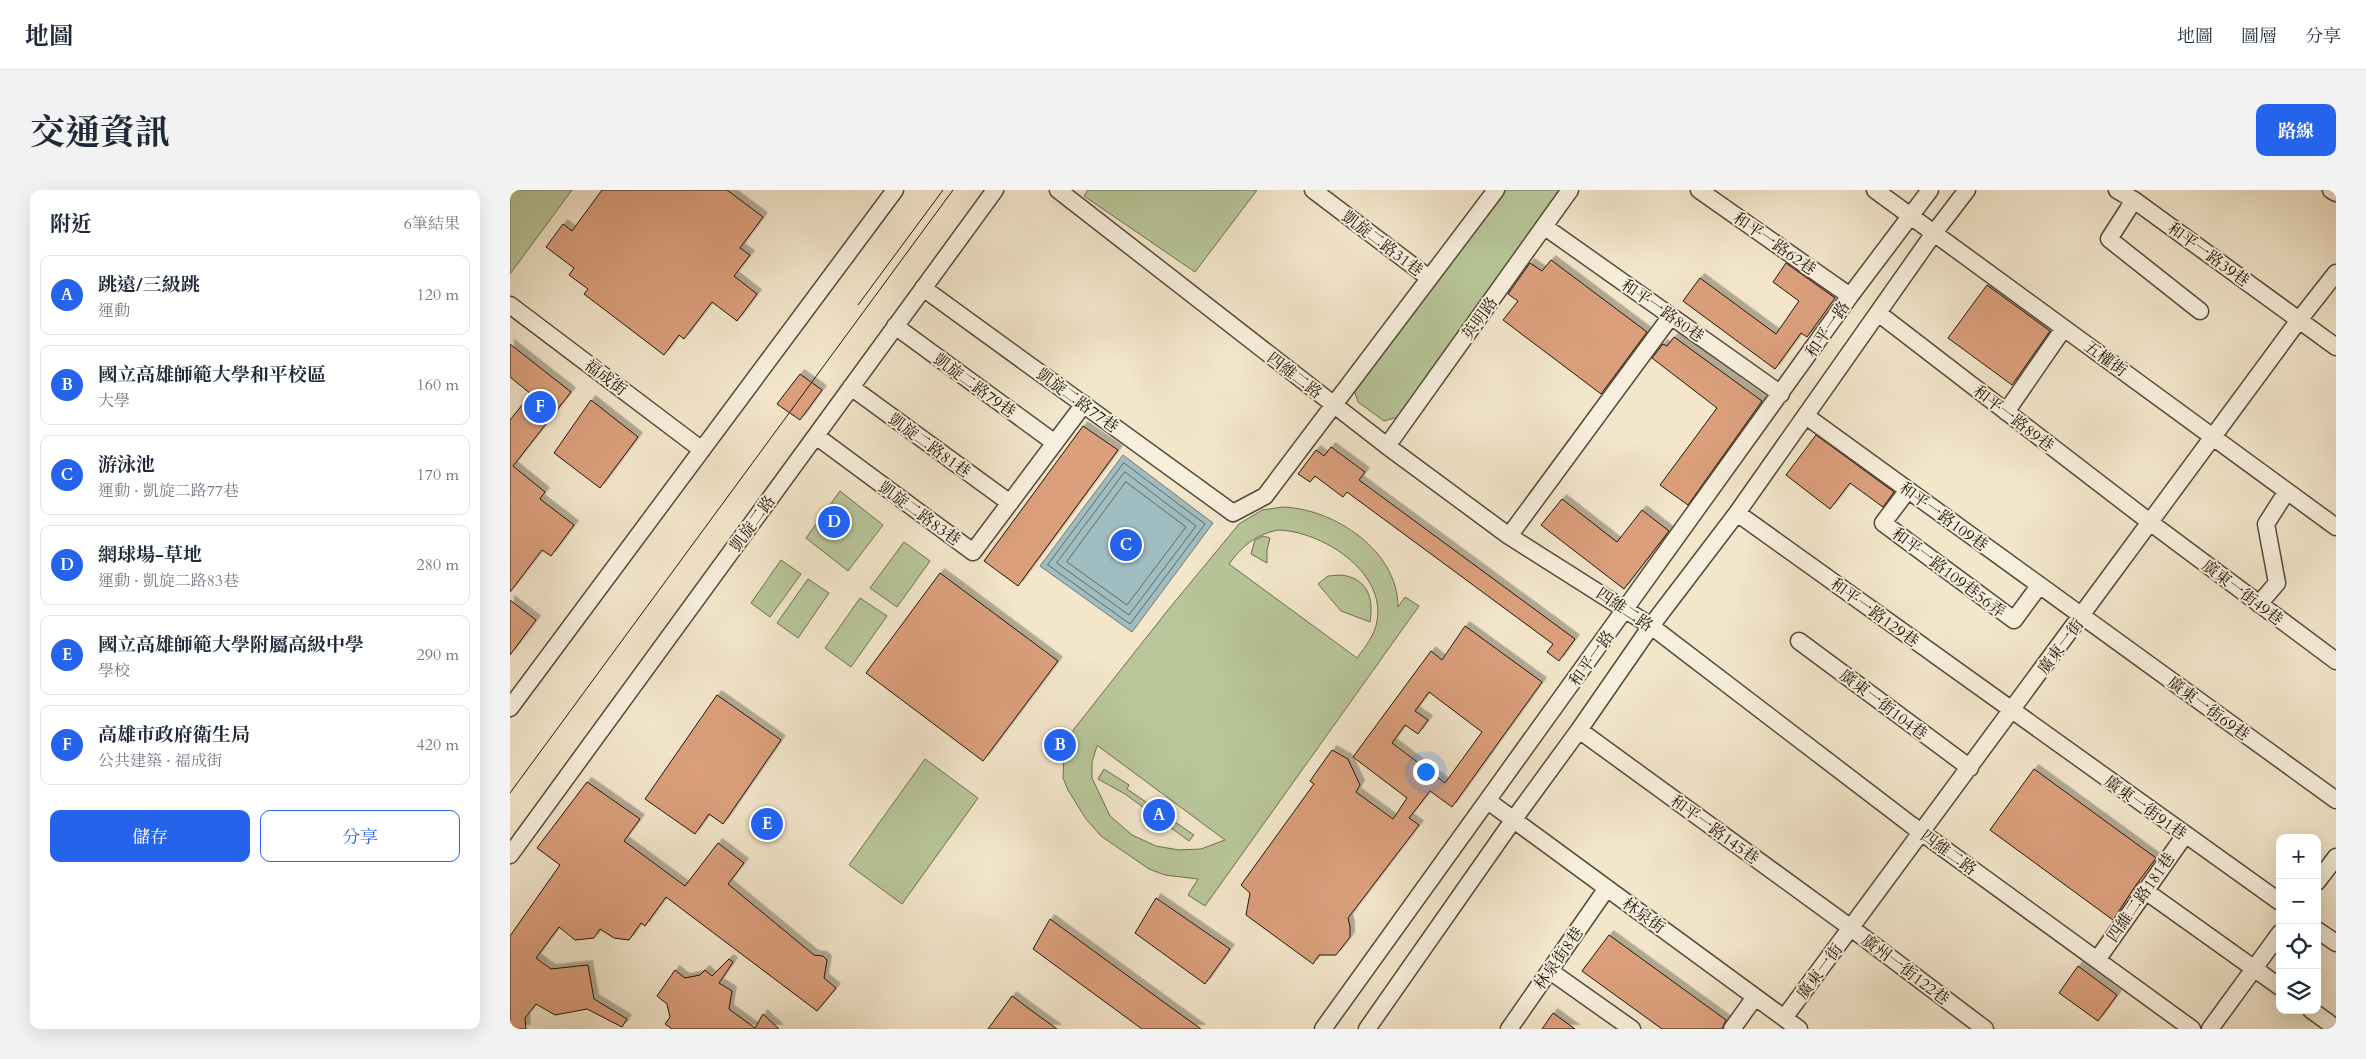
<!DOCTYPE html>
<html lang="zh-TW">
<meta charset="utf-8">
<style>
body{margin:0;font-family:Cardo,"Noto Serif TC",serif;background:#f2f2f3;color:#1f2937}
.controls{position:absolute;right:15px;bottom:15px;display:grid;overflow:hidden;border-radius:10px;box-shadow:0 5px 20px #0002}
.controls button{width:45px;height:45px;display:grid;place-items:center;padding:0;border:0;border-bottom:1px solid #e0e1e3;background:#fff;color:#1f2937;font:25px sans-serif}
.you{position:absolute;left:915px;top:581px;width:18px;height:18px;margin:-12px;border:4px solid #fff;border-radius:50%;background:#1a73e8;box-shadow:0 0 0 8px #1a73e833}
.badge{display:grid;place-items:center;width:32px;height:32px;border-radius:50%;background:#2563eb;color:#fff;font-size:16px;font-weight:700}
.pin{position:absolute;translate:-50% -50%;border:2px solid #fff;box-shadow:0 1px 5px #0006}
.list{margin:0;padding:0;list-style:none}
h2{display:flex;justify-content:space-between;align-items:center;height:65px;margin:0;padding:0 20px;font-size:21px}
h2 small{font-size:16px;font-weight:400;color:#747a83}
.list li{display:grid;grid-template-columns:32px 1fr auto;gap:15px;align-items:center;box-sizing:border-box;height:80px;margin:0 10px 10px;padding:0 10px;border:1px solid #e0e1e3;border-radius:10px}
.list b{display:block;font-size:19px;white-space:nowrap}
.list p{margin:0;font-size:16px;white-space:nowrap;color:#747a83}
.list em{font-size:16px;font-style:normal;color:#747a83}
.actions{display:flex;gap:10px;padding:15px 20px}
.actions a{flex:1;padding:11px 0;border:1px solid #2563eb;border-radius:10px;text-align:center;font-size:18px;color:#2563eb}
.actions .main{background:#2563eb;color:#fff}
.icon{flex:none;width:28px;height:28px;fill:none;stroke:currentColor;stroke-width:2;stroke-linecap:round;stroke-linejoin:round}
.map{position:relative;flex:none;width:1826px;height:839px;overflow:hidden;border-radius:10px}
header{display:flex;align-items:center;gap:30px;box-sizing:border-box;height:70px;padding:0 25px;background:#fff;border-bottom:1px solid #e0e1e3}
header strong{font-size:24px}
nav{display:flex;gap:28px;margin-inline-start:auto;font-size:18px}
.intro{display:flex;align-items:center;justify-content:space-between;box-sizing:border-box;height:120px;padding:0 30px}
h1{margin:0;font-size:35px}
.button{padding:12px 22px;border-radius:10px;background:#2563eb;color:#fff;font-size:18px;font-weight:700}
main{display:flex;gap:30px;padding:0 30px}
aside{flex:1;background:#fff;border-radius:10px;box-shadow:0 5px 20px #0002}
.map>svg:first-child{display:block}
</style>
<header>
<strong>地圖</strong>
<nav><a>地圖</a><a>圖層</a><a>分享</a></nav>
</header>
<div class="intro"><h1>交通資訊</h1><a class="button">路線</a></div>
<main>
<aside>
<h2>附近<small>6筆結果</small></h2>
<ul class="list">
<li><span class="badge">A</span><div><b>跳遠/三級跳</b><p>運動</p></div><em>120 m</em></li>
<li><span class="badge">B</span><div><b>國立高雄師範大學和平校區</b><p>大學</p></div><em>160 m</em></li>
<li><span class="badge">C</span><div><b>游泳池</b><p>運動 · 凱旋二路77巷</p></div><em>170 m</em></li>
<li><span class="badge">D</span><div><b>網球場-草地</b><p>運動 · 凱旋二路83巷</p></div><em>280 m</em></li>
<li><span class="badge">E</span><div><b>國立高雄師範大學附屬高級中學</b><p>學校</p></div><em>290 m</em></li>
<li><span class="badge">F</span><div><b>高雄市政府衛生局</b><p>公共建築 · 福成街</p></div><em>420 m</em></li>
</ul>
<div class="actions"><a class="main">儲存</a><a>分享</a></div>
</aside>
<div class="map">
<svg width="1826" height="839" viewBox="0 0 1826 839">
<defs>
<filter id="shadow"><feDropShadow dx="4.5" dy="-4.5" stdDeviation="0" flood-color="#0004"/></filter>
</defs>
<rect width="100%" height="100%" fill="#f3e6cb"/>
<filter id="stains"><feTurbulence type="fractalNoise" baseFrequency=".004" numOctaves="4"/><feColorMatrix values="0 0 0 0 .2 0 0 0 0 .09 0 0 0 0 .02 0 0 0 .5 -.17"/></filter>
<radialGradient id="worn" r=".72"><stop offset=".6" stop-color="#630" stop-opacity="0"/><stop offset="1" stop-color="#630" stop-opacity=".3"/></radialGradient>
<path fill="#b8c699" stroke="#6d6e50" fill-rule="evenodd" d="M0,0H62L0,84Z
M578,0H747L685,82L574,6Z
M995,0H1057L888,227L874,231L848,212L844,200Z
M330,301L373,335L338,381L296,348Z
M773,317C825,319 888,361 888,417L895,407L909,416L695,716L678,705L688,689L655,685L639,679L591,646L576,629L558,600L553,588L554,564L564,539L658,420L729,334L752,320ZM768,340C811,341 876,381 867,431C865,445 855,457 847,468L719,374C731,357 746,344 768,340ZM587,556H588L715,650L691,659L669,660L646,656L622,645L600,626L582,588V572Z
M753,346L760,348L757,360V373L741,364L745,350Z
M394,352L420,371L387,417L360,398Z
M271,370L291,384L260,427L241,413Z
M831,385C858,388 864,409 860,432L831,421L808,394L818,386Z
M298,389L319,403L288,448L267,433Z
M350,408L377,426L341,477L315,458Z
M415,569L468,608L392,714L339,675Z
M594,579L619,595L617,599L684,645L679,651L615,604L588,589Z"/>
<path fill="#a0bdc1" stroke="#6e7a77" d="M613,265L703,333L622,442L530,376Z"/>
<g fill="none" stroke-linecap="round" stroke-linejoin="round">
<path stroke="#616964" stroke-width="1" d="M614,273L695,334L620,434L538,375Z
M615,282L686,336L619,425L547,373Z
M616,292L676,337L617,415L557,372Z"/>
</g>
<path fill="#db9f7c" stroke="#221508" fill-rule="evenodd" filter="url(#shadow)" d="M92,0H217L253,27L230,58L240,65L224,86L247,104L227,131L202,112L174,149L169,145L154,165L74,104L78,99L59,85L64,78L36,57L53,34L62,41Z
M1041,70L1137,142L1091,204L993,130L1008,111L998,104L1020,73L1032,81Z
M1276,73L1325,108L1297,147L1291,143L1265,179L1173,111L1190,88L1266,144L1289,111L1263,92Z
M1477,95L1540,141L1502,195L1438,148Z
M1164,147L1252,211L1178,315L1150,295L1207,218L1142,168L1153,154L1157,156Z
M0,154L61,202L3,276L35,302L30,309L64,335L41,366L32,360L0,402V230L21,204L0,187Z
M290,184L312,200L290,230L267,214Z
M81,210L128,247L90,298L44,263Z
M573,236L608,260L508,396L474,371Z
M1306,245L1384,302L1373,317L1340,293L1320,319L1276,285Z
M821,257L855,282L849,290L1065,449L1049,471L1037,462L1043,454L837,302L833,307L805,286L800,292L788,284L806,260L814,266Z
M1052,309L1107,352L1132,320L1159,341L1114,399L1031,335Z
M430,383L548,471L473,571L356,483Z
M0,410L26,430L0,465Z
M955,436L1032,492L942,617L920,601L899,628L909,635L838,728L840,736V747L826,765H809L803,774L736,725L740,703L731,695L804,594L800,591L822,560L838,569L850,595L846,602L883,629L897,608L843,567L921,461L932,470ZM919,502L972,542L935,593L882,553L895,535L908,544L918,530L905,521Z
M207,505L271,550L213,634L199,624L185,644L135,609Z
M1524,579L1646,668L1626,695L1603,730L1480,640Z
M77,592L130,629L114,651L175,696L208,653L234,673L218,694L304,765L313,766L317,770L314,788L326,798L307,821L156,707L135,736L131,733L119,750L104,748L90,739L84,748L65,750L49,737L26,768L41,779L78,775L84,809L117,829L112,837L77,819L45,825L26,814L15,828L16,839H0V746L50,675L27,658Z
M646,708L720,759L695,794L625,743Z
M540,729L659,816L691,839H632L523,759Z
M1099,745L1216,830L1212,839H1152L1072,781Z
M219,769L223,772L209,793L222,801L219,819L245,838L253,824L269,839H162L155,834L160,827L157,814L147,806L165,780L175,788L190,785L195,780L202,786Z
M1568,776L1607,805L1588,831L1549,803Z
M502,806L522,821L547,839H478Z
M1043,823L1065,839H1032Z"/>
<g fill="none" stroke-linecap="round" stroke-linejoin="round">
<g stroke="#564939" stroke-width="19">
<path id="minor" d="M548,0L877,256L999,346L1141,436L1400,634L1682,839
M803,0L919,88
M1189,0L1340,106
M1365,0L1826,337
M1607,0L1624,10L1826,157
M1821,0L1826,3
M1624,10L1599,49L1690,121
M1035,37L1271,204
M413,98L723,323L755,306L986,0
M0,115L192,260
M1368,123L1641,333L1826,471
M385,136L545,253
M341,197L500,313
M1496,222L1554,138
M1296,226L1826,610
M306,246L463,362L574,214
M877,256L1060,0
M1398,300L1373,333L1504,430L1529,396
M1227,323L1770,712
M999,346L1161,126
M1749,414L1767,393L1756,334L1777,301
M1289,451L1460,578
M0,518L385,0
M1069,540L1341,738L1475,839
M978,611L1289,839
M0,665L485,0
M1807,692L1826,667
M1634,700L1770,797
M1807,740L1826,753
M1587,770L1675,645
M1040,781L1122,839
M1801,820L1826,838
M1274,828L1789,130L1826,83
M813,839L1340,106L1420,0
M857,839L1004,629L1069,540L1141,436L1227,323L1424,43L1457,0
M999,839L1097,698
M1222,839L1245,807
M1700,839L1770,743"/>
</g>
<use href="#minor" stroke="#f7efdd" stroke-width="16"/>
<path stroke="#221508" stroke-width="1" d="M348,115L433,0
M0,603L443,0"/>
</g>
<g text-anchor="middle" stroke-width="4" stroke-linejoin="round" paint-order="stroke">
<g font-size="16" fill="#221508" stroke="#f7efdd">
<text transform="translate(873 53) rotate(37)" y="6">凱旋二路31巷</text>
<text transform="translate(1265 53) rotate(35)" y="6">和平一路62巷</text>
<text transform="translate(1699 64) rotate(36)" y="6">和平一路39巷</text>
<text transform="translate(1153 120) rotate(35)" y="6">和平一路80巷</text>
<text transform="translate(969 128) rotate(-54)" y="6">英明路</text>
<text transform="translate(1317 139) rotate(-55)" y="6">和平一路</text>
<text transform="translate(1596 168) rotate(36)" y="6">五權街</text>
<text transform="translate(785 185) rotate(38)" y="6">四維二路</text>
<text transform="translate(96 187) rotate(37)" y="6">福成街</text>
<text transform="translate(465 195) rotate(36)" y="6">凱旋二路79巷</text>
<text transform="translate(568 210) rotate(36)" y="6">凱旋二路77巷</text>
<text transform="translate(1504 228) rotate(38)" y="6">和平一路89巷</text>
<text transform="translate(420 255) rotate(36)" y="6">凱旋二路81巷</text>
<text transform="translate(410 323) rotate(36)" y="6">凱旋二路83巷</text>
<text transform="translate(1434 326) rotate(36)" y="6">和平一路109巷</text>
<text transform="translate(242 333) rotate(-54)" y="6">凱旋二路</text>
<text transform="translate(1439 382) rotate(37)" y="6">和平一路109巷56弄</text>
<text transform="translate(1733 402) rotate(37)" y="6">廣東一街49巷</text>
<text transform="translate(1115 419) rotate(34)" y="6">四維二路</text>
<text transform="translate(1365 422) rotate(36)" y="6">和平一路129巷</text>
<text transform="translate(1550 456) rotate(-53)" y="6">廣東一街</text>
<text transform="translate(1081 468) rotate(-54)" y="6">和平一路</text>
<text transform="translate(1374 514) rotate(37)" y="6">廣東一街104巷</text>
<text transform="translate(1699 518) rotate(36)" y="6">廣東一街69巷</text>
<text transform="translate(1636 617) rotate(36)" y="6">廣東一街91巷</text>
<text transform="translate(1205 639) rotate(36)" y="6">和平一路145巷</text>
<text transform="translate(1439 662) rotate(36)" y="6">四維二路</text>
<text transform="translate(1630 707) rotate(-55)" y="6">四維二路181巷</text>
<text transform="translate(1134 725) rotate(36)" y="6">林泉街</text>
<text transform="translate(1048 768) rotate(-55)" y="6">林泉街8巷</text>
<text transform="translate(1396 779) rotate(37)" y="6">廣州一街122巷</text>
<text transform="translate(1309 781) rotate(-53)" y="6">廣東一街</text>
</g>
</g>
<rect width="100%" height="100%" filter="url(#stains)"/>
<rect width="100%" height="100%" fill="url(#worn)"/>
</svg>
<div class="controls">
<button>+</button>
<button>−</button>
<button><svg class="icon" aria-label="locate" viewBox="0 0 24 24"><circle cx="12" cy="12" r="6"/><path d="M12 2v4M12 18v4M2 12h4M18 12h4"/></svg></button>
<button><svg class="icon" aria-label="layers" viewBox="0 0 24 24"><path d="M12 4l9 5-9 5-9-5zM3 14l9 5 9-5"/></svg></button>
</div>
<div class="you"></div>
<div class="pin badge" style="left:649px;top:625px">A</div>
<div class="pin badge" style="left:550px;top:555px">B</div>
<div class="pin badge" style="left:616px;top:355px">C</div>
<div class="pin badge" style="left:324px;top:332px">D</div>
<div class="pin badge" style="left:257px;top:634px">E</div>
<div class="pin badge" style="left:30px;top:217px">F</div>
</div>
</main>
